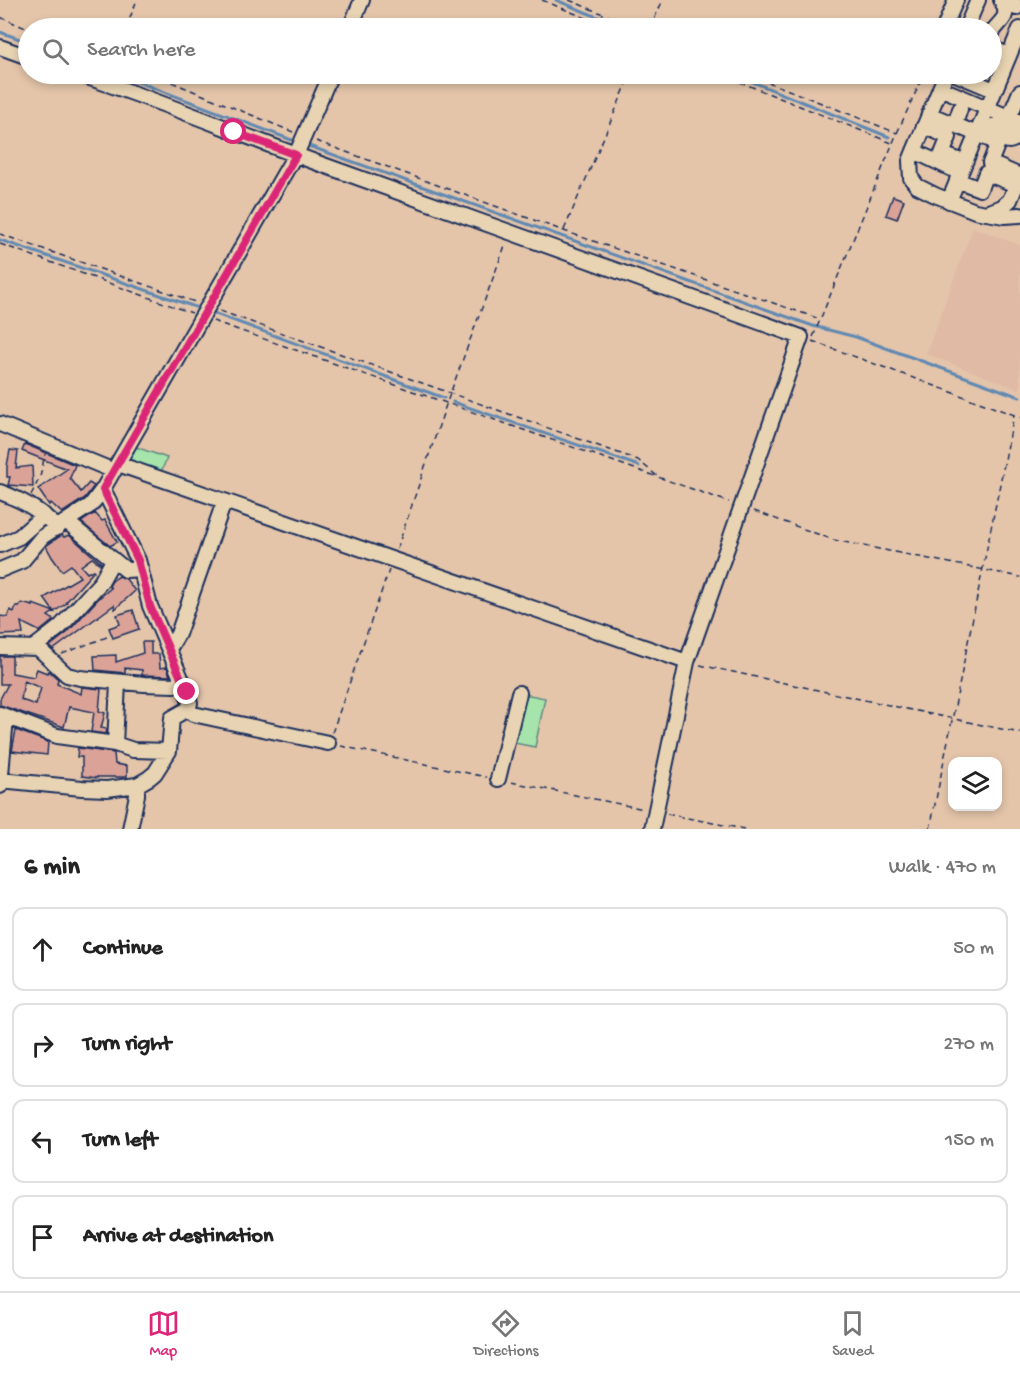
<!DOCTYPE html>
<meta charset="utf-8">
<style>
body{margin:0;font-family:"Gochi Hand",sans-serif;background:#f2f2f2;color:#222}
.controls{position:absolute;right:18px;bottom:18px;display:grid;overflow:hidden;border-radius:12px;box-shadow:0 3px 9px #0003}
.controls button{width:54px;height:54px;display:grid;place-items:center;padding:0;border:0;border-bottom:2px solid #e0e0e0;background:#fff;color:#222;font:30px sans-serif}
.stop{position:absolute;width:18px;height:18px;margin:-14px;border:4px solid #db2777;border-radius:50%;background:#fff}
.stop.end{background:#db2777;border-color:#fff;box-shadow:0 2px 6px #0008}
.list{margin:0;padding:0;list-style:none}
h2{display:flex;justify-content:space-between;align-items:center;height:78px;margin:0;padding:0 24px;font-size:26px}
h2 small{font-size:20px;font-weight:400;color:#767676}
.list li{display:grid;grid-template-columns:39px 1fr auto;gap:18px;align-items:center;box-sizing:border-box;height:84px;margin:0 12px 12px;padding:0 12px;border:2px solid #e0e0e0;border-radius:12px}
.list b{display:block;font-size:22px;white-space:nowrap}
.list em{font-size:20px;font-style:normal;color:#767676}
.icon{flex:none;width:33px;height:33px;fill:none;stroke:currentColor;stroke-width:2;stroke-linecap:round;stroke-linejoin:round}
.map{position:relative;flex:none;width:1020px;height:829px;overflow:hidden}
.search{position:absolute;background:#fff;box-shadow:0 3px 9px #0003;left:18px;right:18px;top:18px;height:66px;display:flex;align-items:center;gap:15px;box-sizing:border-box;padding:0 21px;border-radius:33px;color:#767676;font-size:22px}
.sheet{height:462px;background:#fff}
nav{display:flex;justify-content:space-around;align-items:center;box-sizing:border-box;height:84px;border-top:2px solid #e0e0e0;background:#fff;font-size:16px;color:#767676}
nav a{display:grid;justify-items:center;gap:3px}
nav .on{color:#db2777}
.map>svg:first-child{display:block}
</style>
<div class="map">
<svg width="1020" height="829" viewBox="0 0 1020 829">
<rect width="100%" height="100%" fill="#e4c5aa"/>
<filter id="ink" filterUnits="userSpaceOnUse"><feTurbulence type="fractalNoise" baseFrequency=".0167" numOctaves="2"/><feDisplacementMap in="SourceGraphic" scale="12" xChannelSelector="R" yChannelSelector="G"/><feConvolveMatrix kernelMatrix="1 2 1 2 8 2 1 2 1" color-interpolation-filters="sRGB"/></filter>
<g filter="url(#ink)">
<path fill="#e1baa5" d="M973,227L1020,245V390L926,354Z"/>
<path fill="#a6e4ab" stroke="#608a84" stroke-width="1.5" d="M133,446L167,458L161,472L127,461Z
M519,693L545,698L535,747L509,742Z"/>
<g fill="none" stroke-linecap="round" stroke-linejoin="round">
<path stroke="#6089b3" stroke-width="3" d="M556,0L624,28
M0,32L28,42
M117,74L297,142
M733,74L889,137
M306,145L813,326L856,337L1020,397
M0,240L201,309
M213,313L444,398
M453,402L639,466"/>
</g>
<path fill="#dba298" stroke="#1b2f5e" stroke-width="1.5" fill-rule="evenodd" d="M893,196L904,200L897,219L886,215Z
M25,444L75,465L70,478L81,492L89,483L94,486L85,498L62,513L51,503L49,505L38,489L67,469L22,451Z
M10,450L18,451L16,468L32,466L33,487L8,485L10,477H7V466Z
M95,513L102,521L105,520L117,542L110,546L81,522Z
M62,535L64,537L69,535L101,563L100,564L92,558L81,566L87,573L93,570L94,571L66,602L67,603L48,616L54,620L39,632V631L21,622L23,634L0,635V616L8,617L10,610L14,612L16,606L19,607L22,603L33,606V604L54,612L44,598L80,577L71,565L62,571L52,557L46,546Z
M119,576L126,579L135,591L115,609L114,605L53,650L50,646L67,633L99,598L111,588L109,586L112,581Z
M133,610L139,629L113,638L109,628L120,624L117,615Z
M142,642H151V654H159L160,668L167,667L170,676L142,675V670L125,668V673L95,670L94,656L116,655V662L143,653Z
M0,656H12V673L34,677L37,669L47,673L49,671L58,679L57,684L81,694L82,687L101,689L99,711L105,713L101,728L107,729L106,734L91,732L94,712L69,707L64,727L0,705V699L8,684H0ZM24,681L41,688L36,705L21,700Z
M16,730L48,742L47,755L12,751Z
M78,748L114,753L115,764L127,766V777H97V778L82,776V757H77Z"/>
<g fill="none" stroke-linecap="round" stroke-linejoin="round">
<g stroke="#1b2f5e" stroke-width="18">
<path id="minor" d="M1013,0L1016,8
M350,28L362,0
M944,28L956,0
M966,28L978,0
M992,33C999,20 1012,19 1001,0
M992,44L995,49L1009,56
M0,47L28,57
M78,74C158,100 236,133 315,162C477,221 639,280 801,337L687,662L652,829
M946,74L910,161L911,178L917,186L935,195L975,211L986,213L1002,207L1010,200L1020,176
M956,74L994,90
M940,88L1020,122
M929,114L998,143L990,163L1020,176
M957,118L960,109
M1009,118L1020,92
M992 130a6 6 0 1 1 12 0a6 6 0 1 1-12 0Z
M924,126L949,137L942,154L964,162
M1003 135a6 6 0 1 1 12 0a6 6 0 1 1-12 0Z
M914,151L960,173
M957,180L980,189L986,173L1016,185
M949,201L1020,29
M987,213L1004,216L1020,215
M0,424L114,471
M118,464L687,662
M103,489L138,560L150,606L187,692L190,703L188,709
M0,492C22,500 41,510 57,528
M67,522L126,570L141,569
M0,545L19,537L44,515
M0,570L22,561L42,537L91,505L103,489L299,148L331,74
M0,647L38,648L67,675L80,678L144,684L174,685L183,681
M33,648L60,627L101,582L113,560
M169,649L178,634L224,502
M188,709L193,714L328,743
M0,714L57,736L115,744L133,750L169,751
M115,744L118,683
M498,779L519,693
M0,780L82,788L107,789L137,785L149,778L155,773L169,751L172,718L188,709
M0,786L6,717
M130,829L137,795V785"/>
</g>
<path stroke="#1b2f5e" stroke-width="1.5" stroke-dasharray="6 4.5" stroke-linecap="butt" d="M542,0L610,28
M569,0L637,28
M0,17L28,29
M126,28L137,0
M650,28L663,0
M152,74L293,132
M720,74L892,143
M748,74L897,133
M316,141L564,231L820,319
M564,230L631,74
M0,234L195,302
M0,244L192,313
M220,311L638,460L657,476
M213,321L729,502
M813,337L897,133L924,74
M812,341L1020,417
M31,495L40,477L45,454
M754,511L834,540L1020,577
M397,549L447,402L506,243
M62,654L112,635
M700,665L1020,733
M332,733L389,570
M341,746L486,777
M511,782L644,809
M667,814L744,829
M930,829L1014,415"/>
<use href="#minor" stroke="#e8d4b2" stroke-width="14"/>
</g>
</g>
<g fill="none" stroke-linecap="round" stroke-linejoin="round" filter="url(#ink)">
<path stroke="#db2777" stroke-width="8" d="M187,692L150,606L138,560L103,489L296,155L234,132"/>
</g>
</svg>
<div class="controls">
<button><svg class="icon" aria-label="layers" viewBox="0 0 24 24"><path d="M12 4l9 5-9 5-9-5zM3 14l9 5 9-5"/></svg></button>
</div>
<div class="stop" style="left:234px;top:132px"></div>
<div class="stop end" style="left:187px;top:692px"></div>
<div class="search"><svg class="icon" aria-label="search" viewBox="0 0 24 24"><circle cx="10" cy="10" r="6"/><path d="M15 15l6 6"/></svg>Search here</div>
</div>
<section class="sheet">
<h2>6 min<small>Walk · 470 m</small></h2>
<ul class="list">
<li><svg class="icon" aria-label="ahead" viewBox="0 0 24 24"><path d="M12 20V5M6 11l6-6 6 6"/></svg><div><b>Continue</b></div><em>50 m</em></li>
<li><svg class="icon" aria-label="right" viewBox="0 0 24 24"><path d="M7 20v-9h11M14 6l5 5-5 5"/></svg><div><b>Turn right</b></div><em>270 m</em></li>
<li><svg class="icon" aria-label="left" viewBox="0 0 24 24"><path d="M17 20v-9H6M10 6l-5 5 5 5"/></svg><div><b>Turn left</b></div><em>150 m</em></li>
<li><svg class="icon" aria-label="arrive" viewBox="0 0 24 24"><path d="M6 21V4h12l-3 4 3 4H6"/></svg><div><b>Arrive at destination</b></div></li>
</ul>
</section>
<nav>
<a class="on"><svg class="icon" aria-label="map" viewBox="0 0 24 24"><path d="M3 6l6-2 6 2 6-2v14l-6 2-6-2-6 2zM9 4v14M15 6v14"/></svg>Map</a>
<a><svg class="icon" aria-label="directions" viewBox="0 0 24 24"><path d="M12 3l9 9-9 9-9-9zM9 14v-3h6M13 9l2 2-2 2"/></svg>Directions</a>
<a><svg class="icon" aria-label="saved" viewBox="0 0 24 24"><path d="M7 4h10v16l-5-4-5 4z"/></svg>Saved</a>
</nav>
